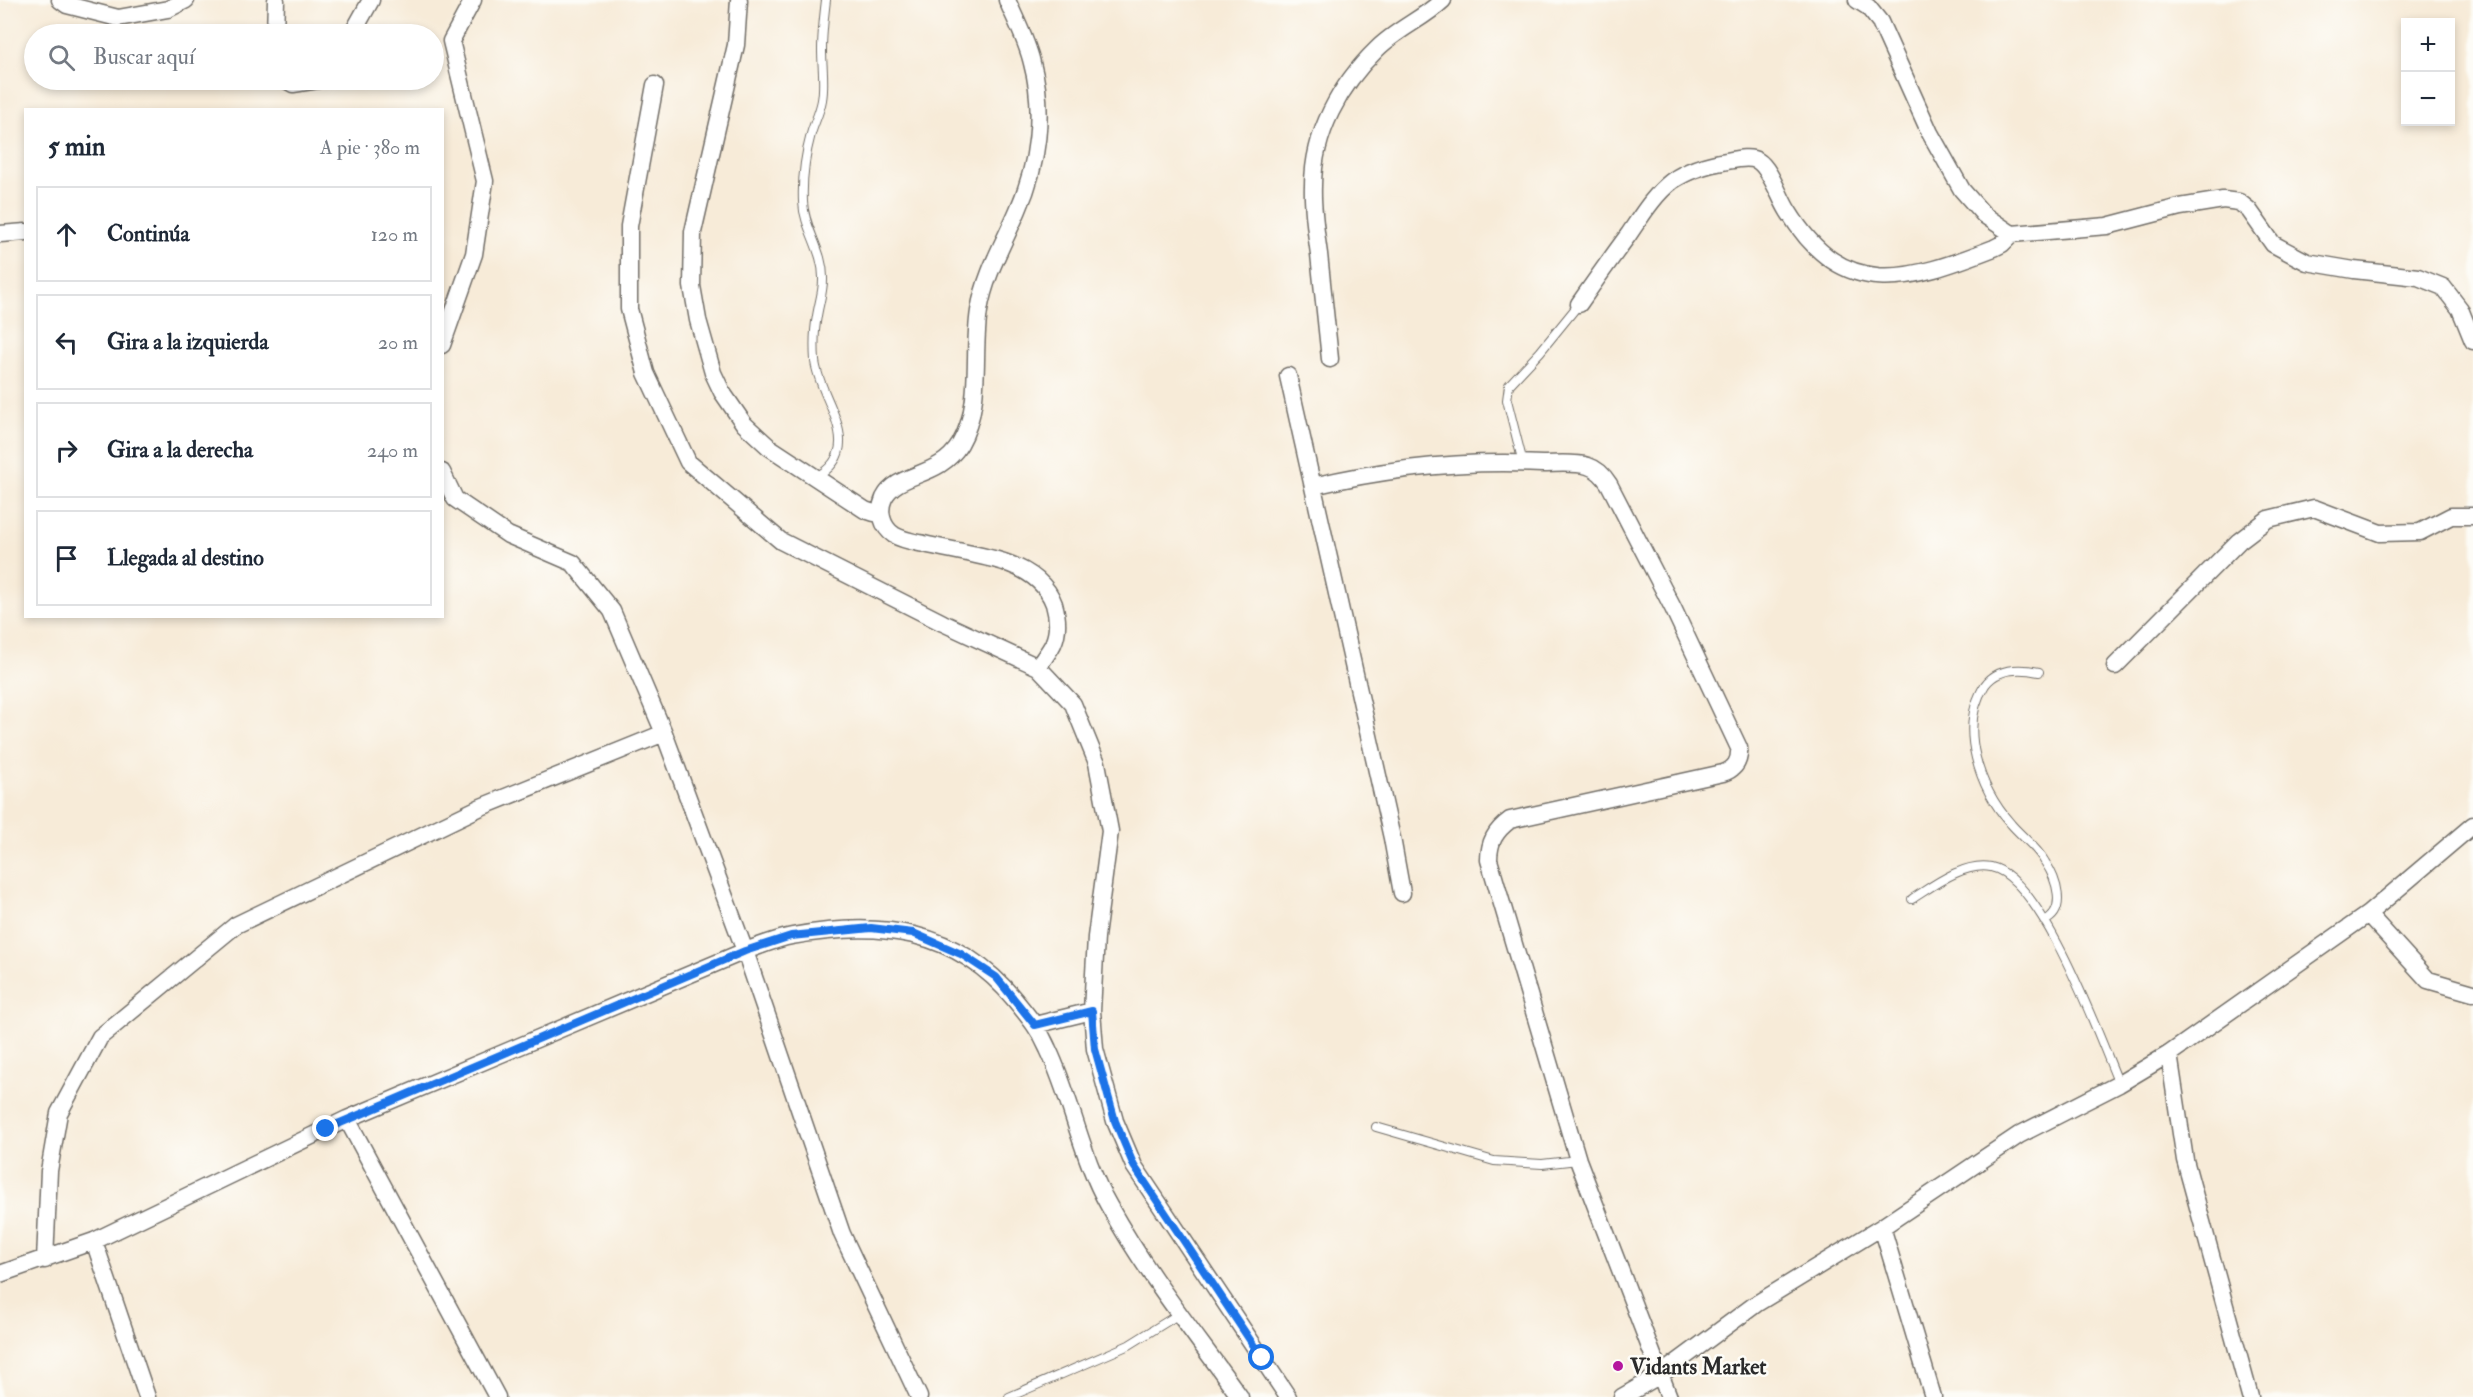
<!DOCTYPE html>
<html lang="es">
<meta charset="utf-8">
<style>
body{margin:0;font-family:"IM FELL Double Pica",serif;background:#f6f6f7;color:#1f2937}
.controls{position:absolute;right:18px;top:18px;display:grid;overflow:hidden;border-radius:0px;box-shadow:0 3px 9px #0003}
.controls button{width:54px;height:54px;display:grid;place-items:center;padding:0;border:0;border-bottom:2px solid #e0e1e3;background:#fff;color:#1f2937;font:30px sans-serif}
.stop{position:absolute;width:18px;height:18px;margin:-14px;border:4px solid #1a73e8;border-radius:50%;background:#fff}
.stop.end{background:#1a73e8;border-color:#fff;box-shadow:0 2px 6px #0008}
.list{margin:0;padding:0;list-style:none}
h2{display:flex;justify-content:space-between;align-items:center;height:78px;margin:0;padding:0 24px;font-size:26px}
h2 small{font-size:20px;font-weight:400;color:#747a83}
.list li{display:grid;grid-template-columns:39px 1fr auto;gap:18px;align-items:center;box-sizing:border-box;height:96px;margin:0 12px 12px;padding:0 12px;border:2px solid #e0e1e3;border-radius:0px}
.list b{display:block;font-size:22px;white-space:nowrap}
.list em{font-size:20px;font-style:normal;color:#747a83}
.icon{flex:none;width:33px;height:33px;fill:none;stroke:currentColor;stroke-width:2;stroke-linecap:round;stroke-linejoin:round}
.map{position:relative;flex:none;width:2473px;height:1397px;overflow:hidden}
.search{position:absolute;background:#fff;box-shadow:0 3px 9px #0003;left:24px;top:24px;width:420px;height:66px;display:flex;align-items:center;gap:15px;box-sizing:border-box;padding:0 21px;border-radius:33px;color:#747a83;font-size:22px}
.panel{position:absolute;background:#fff;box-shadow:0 3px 9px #0003;left:24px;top:108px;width:420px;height:510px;border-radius:0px}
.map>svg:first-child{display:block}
</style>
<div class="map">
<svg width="2473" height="1397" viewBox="0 0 2473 1397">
<rect width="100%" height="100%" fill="#fdfcf7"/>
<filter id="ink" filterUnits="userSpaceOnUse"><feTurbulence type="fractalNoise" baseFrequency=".0167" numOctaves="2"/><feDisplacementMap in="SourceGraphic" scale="12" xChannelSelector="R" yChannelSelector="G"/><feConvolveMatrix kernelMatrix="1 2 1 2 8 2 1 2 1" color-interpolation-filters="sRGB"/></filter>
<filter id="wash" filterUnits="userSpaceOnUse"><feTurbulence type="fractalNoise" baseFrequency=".008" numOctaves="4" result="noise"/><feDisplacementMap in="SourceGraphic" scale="24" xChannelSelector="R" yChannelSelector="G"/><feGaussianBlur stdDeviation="1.35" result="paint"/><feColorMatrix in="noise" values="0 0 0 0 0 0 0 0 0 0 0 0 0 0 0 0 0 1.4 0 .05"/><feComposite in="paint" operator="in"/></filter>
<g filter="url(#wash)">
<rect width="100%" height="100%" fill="#f7ebd8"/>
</g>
<g filter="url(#ink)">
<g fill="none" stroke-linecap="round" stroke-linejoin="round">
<g stroke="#726e68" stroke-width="10">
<path id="service" d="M1523,463L1507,400L1509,385L1540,352L1579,304
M814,478C870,449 819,400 815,361C814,346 814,331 817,316C819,303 823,292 823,280C824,251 804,229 803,202C802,179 805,156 811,134C814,123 820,112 822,100C825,83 822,67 822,50C822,33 824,17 826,0
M2039,672C2020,668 1998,667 1985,685C1957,728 1980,789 2011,824C2022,837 2037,847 2045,862C2056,878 2068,911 2044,921
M1912,899C1934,885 1964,862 1991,867C2042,877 2099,1037 2119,1084
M1376,1127L1494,1161L1542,1164L1578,1160
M1009,1397L1129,1345L1179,1314"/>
</g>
<g stroke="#726e68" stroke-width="19">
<path id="minor" d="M60,0L67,5L118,18L168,9L186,0
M739,0L736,45L693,232L692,286L698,320L713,373L722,392L744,424L769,447L865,510L874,513L881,512
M1007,0C1016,21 1027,41 1032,63C1045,111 1038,165 1018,210C1004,243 985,274 979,311C972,355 983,404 960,444C939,479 898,471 884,498C878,511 882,527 894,535C902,540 914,542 924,544C950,550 978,554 1004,562C1025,569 1046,582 1054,604C1058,618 1059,631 1053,644C1049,652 1043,659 1038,667
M1857,0L1868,7L1880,22L1930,133L1962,190L1984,215L2012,234L2107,226L2180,207L2223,200L2239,202L2249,210L2273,244L2307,262L2354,270L2418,277L2443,287L2460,309L2473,341
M275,34L276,0
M352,34L371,0
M286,80L293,84L318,80
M655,85L629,226V309L646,373L688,462L781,541L943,623L1038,667L1073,704L1097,763L1110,831L1096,937L1092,1011L1035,1025
M0,234L26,232
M1579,304C1595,281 1612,257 1629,234C1642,215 1654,195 1672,181C1688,170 1708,164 1727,161C1737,159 1750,156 1758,161C1770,168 1780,199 1788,211C1844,303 1909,281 1994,248L2002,244L2012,234
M442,345L474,254L485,181L451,41L473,0
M1330,359C1326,324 1323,289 1319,254C1316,232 1312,209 1313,186C1313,133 1340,85 1377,49C1397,29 1423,19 1443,0
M1288,376L1392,838L1402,893
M442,472L455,499L508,535L573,563L612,611L664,733L745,951L842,1234L919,1397
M1313,486C1389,468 1464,460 1542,464C1557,464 1575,462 1588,466C1598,469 1604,476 1609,484L1673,608L1739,748C1740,761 1735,769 1723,773L1510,820C1495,831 1489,842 1489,860L1578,1160L1669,1397
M2115,666L2239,541L2268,519L2314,508L2380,533L2420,532L2451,516H2473
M2368,914L2428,980L2473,993
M1092,1011L1095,1049L1115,1121L1134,1166L1288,1397
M2169,1054L2185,1160L2250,1397
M347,1119L497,1397
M1882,1227L1933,1397
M94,1241L147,1397
M45,1260L49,1171L59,1113L100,1037L236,925L481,807L664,733
M0,1274L94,1241L347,1119L745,951C760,946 776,939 792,936C879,920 956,928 1015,1000C1028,1016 1040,1030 1048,1049C1072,1099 1081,1157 1109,1206C1146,1273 1195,1334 1240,1397
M1622,1397L1660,1375L1756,1304L1882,1227L2019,1135L2119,1084L2169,1054L2368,914L2473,825"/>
</g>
<use href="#service" stroke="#fff" stroke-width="8"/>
<use href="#minor" stroke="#fff" stroke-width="16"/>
</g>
</g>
<g fill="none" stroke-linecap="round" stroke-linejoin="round" filter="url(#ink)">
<path stroke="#1a73e8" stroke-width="8" d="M326,1129L745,951L791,936L871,928L913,933L961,954L996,977L1035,1025L1092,1011L1095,1049L1115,1121L1134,1166L1262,1358"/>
</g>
<circle fill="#b5179e" stroke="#fdfcf7" stroke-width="2" cx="1618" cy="1366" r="6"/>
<g text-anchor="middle" stroke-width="5" stroke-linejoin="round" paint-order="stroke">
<g font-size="22" font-weight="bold" fill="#2b2b2b" stroke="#fdfcf7" text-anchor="start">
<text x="1630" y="1374">Vidants Market</text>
</g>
</g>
</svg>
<div class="controls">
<button>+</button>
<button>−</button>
</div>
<div class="stop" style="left:1262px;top:1358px"></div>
<div class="stop end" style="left:326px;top:1129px"></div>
<div class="search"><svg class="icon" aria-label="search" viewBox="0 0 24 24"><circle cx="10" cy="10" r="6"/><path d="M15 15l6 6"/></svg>Buscar aquí</div>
<section class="panel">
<h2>5 min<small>A pie · 380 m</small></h2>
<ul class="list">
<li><svg class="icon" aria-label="ahead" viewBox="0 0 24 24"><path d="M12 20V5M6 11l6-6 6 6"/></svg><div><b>Continúa</b></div><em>120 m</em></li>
<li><svg class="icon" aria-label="left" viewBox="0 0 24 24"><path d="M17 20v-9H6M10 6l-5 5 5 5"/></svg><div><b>Gira a la izquierda</b></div><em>20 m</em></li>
<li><svg class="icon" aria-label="right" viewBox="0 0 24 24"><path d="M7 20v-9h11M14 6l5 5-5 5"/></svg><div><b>Gira a la derecha</b></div><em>240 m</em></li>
<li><svg class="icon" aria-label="arrive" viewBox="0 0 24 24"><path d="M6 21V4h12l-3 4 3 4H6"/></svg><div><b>Llegada al destino</b></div></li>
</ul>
</section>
</div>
